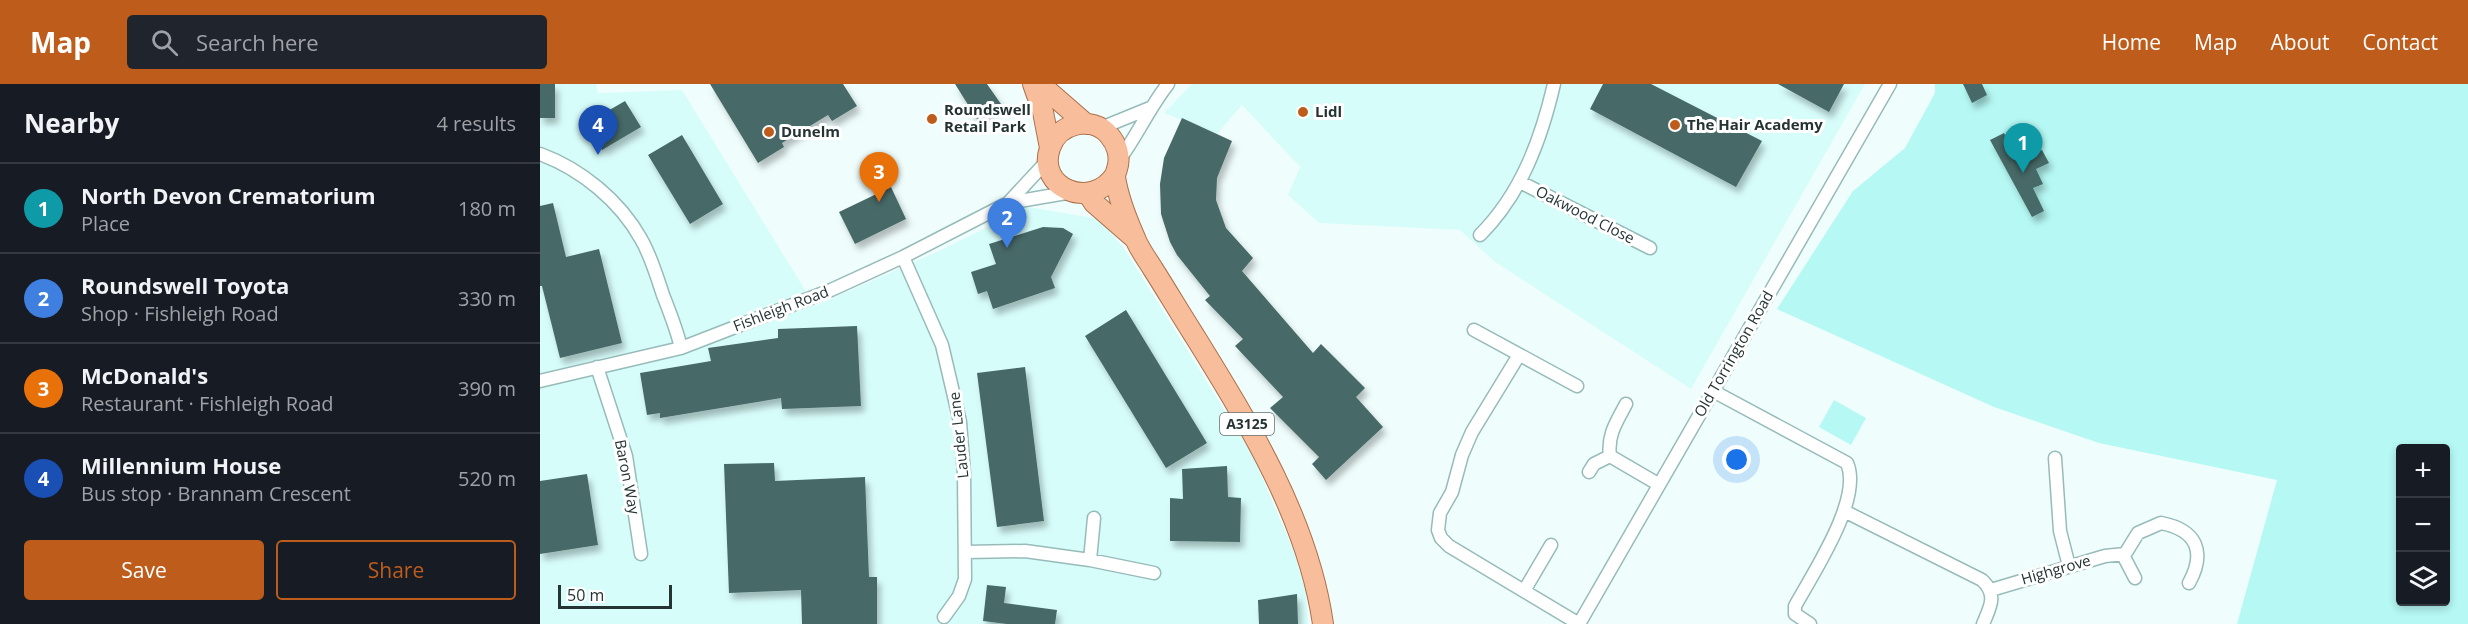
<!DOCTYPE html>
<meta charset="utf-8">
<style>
body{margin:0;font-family:"Open Sans",sans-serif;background:#20242c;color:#f1f3f6}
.controls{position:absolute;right:18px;bottom:18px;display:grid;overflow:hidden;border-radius:6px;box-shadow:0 3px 9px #0003}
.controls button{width:54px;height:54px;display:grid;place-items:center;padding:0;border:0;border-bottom:2px solid #363941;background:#171b24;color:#f1f3f6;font:30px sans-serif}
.scale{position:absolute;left:18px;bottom:15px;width:114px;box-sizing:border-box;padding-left:6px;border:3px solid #253433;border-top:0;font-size:16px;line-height:21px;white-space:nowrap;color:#253433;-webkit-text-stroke:4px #fff;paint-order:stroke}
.you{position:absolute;left:1197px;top:376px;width:21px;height:21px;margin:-15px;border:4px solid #fff;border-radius:50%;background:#1a73e8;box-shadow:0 0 0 9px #1a73e833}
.badge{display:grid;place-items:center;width:39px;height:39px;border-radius:50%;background:#be5d1b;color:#fff;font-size:20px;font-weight:700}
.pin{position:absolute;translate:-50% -50px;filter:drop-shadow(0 2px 3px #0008)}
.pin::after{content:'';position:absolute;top:32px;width:21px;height:18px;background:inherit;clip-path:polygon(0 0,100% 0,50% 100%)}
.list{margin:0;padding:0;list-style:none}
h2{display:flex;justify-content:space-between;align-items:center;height:78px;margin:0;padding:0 24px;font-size:26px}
h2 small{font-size:20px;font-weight:400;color:#9ea1a6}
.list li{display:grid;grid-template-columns:39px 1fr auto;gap:18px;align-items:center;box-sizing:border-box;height:90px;padding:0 24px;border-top:2px solid #363941}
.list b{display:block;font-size:22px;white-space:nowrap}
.list p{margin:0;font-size:20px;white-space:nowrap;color:#9ea1a6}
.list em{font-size:20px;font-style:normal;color:#9ea1a6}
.actions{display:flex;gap:12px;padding:18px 24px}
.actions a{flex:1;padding:14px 0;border:2px solid #be5d1b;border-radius:6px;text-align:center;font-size:21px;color:#be5d1b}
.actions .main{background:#be5d1b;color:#fff}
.icon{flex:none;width:33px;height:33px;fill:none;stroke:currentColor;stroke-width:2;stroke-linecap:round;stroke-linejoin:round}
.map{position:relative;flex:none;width:1928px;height:540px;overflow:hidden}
header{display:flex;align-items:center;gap:36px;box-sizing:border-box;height:84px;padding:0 30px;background:#be5d1b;color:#fff}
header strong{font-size:28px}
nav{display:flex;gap:33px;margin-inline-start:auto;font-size:21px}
.search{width:420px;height:54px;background:#20242c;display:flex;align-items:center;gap:15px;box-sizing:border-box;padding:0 21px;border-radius:6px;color:#9ea1a6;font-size:22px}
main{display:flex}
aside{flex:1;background:#171b24}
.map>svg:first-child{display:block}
</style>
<header>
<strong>Map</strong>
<div class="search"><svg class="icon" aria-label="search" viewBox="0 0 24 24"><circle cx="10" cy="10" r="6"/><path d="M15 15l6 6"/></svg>Search here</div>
<nav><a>Home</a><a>Map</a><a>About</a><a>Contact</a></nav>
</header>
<main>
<aside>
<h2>Nearby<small>4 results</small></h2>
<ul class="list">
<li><span class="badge" style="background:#0f9aa8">1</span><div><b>North Devon Crematorium</b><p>Place</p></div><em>180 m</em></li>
<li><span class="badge" style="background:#3f7fe0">2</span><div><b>Roundswell Toyota</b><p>Shop · Fishleigh Road</p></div><em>330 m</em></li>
<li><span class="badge" style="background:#e8710a">3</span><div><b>McDonald's</b><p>Restaurant · Fishleigh Road</p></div><em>390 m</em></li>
<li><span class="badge" style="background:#1a4fb4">4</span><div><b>Millennium House</b><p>Bus stop · Brannam Crescent</p></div><em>520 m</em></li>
</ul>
<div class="actions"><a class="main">Save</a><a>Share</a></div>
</aside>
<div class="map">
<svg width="1928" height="540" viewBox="0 0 1928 540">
<defs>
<filter id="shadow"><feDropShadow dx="3.5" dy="6" stdDeviation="3" flood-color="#0004"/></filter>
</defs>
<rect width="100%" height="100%" fill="#effefd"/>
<path fill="#d7fdfa" d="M0,0H56L58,9L142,6L275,222L399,167L488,123L560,135L586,167L713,372L754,468L766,508L768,540H0Z
M652,0H1325L1151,305L955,178L920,146L779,139L748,111L760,83L702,21L677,50L624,29Z"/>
<path fill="#b5f8f4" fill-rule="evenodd" d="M1395,0H1928V540H1697L1737,396L1559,359L1454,323L1237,225L1313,107L1365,64L1395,9ZM1860,364H1906V518H1860Z
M1294,316L1326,334L1311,361L1279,343Z"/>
<path fill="#476967" filter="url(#shadow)" d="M0,0H15V34H0Z
M170,0H303L317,22L292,37L288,31L242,59L244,63L218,79Z
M415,0H447L461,20L437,35Z
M1063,0H1111L1222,57L1196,103L1050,25Z
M1238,0H1304L1289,28Z
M1423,0H1442L1447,11L1432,19Z
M85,17L101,43L62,66L47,39Z
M642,34L692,57L677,94L676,116L686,144L713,174L702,187L773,269L781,260L825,304L816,313L843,343L786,396L772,380L779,373L730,324L743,313L695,262L703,255L665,216L670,212L637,171L630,158L621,130L620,100L624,74Z
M1464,49L1471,63L1474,61L1478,69L1488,65L1491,71L1502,66L1509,79L1496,85L1503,100L1493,104L1504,127L1492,133L1450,56Z
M142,51L183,120L150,140L108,71Z
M351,103L366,135L315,160L299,128Z
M13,119L26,173L59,165L82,259L20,274L2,202H0V122Z
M503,143L523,144L533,150L511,193L515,204L453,225L447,207L438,210L431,188L456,180L449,160Z
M586,226L667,359L626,384L545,252Z
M317,242L321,322L242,325L241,314L120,334V329L107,331L100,289L171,277L168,264L238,254V245Z
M485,283L504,437L457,443L437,289Z
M234,379L235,397L325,393L329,493H337V540H262L261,506L189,509L184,380Z
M687,382L688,413L701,414L700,458L630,457V414L643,415L642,385Z
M47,390L58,461L0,470V397Z
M447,501L466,503L464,519L517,526L515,540H467L443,537Z
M757,510L758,540H719L718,516Z"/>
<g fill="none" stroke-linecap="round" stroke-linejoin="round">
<g stroke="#97bbb9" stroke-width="15">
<path id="street" d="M561,44L610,24
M0,70C41,85 80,117 101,155C111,172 117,193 123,211C130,229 137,246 141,264
M579,76C597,52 609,24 628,0
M980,98L1110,164
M468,119L508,76
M940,151C981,110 1001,56 1014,0
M363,173L402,261L420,338L424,390L425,495L419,512L404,533
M934,246L1037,302
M979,271L932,348L922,371L912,408L900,429L898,446L901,454L909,462L1039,540
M57,283L86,372L101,470
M0,297L141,264L291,206L363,173L468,119L532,108
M1173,307L1307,379C1323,415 1273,489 1255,522V530L1270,540
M1086,320C1077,337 1067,351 1070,372L1118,400
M1515,374L1520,447L1529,482
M1049,388L1054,380L1070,372
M1306,428L1442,496C1458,511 1450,523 1443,540
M426,468L485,467L550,476L614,489
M1583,471L1595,494
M550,476L554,434
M1451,506L1565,472L1585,470L1598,449L1621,439C1657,446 1666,468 1649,499
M984,507L1011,461
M1039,540L1350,0"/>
</g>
<g stroke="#ab704b" stroke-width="22">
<path id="primary" d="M493,0L503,28L510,64
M500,0L546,40
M575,91C551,127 496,104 510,64C518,39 552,31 569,51C577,60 581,73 577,85C576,89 575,89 575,93C578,113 587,136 595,154C599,165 607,175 613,185C627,207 640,229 654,251C709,340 768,435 783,540
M548,110L554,119L593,153"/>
</g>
<use href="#street" stroke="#fff" stroke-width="12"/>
<use href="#primary" stroke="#f8bd9b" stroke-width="20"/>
</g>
<g fill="#be5d1b" stroke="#fff" stroke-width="2">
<circle cx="763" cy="28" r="6"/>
<circle cx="392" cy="35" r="6"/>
<circle cx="1135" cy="41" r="6"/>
<circle cx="229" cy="48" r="6"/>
</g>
<g text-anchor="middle" stroke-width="6" stroke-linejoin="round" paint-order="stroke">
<rect fill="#fff" stroke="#667170" stroke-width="1.5" x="680" y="329" width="54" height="22" rx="4.5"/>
<g font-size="14" font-weight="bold" fill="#253433">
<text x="707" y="345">A3125</text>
</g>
<g font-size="15" font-weight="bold" fill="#253433" stroke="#fff" text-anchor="start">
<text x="404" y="31">Roundswell<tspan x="404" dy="17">Retail Park</tspan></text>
<text x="775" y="33">Lidl</text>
<text x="1147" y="46">The Hair Academy</text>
<text x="241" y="53">Dunelm</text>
</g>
<g font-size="15" fill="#253433" stroke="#fff">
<text transform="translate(1045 131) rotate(27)" y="5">Oakwood Close</text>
<text transform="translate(241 225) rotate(-21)" y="5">Fishleigh Road</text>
<text transform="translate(1194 270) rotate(-60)" y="5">Old Torrington Road</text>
<text transform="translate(419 351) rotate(-96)" y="5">Lauder Lane</text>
<text transform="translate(87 393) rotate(79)" y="5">Baron Way</text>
<text transform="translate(1516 486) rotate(-16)" y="5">Highgrove</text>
</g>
</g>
</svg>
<div class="controls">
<button>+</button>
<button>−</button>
<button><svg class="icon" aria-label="layers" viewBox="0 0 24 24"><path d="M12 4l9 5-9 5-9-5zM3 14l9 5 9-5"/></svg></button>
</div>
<div class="scale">50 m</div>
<div class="you"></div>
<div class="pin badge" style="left:1483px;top:89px;background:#0f9aa8">1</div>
<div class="pin badge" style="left:467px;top:164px;background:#3f7fe0">2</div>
<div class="pin badge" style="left:339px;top:118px;background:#e8710a">3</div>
<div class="pin badge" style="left:58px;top:71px;background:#1a4fb4">4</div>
</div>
</main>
